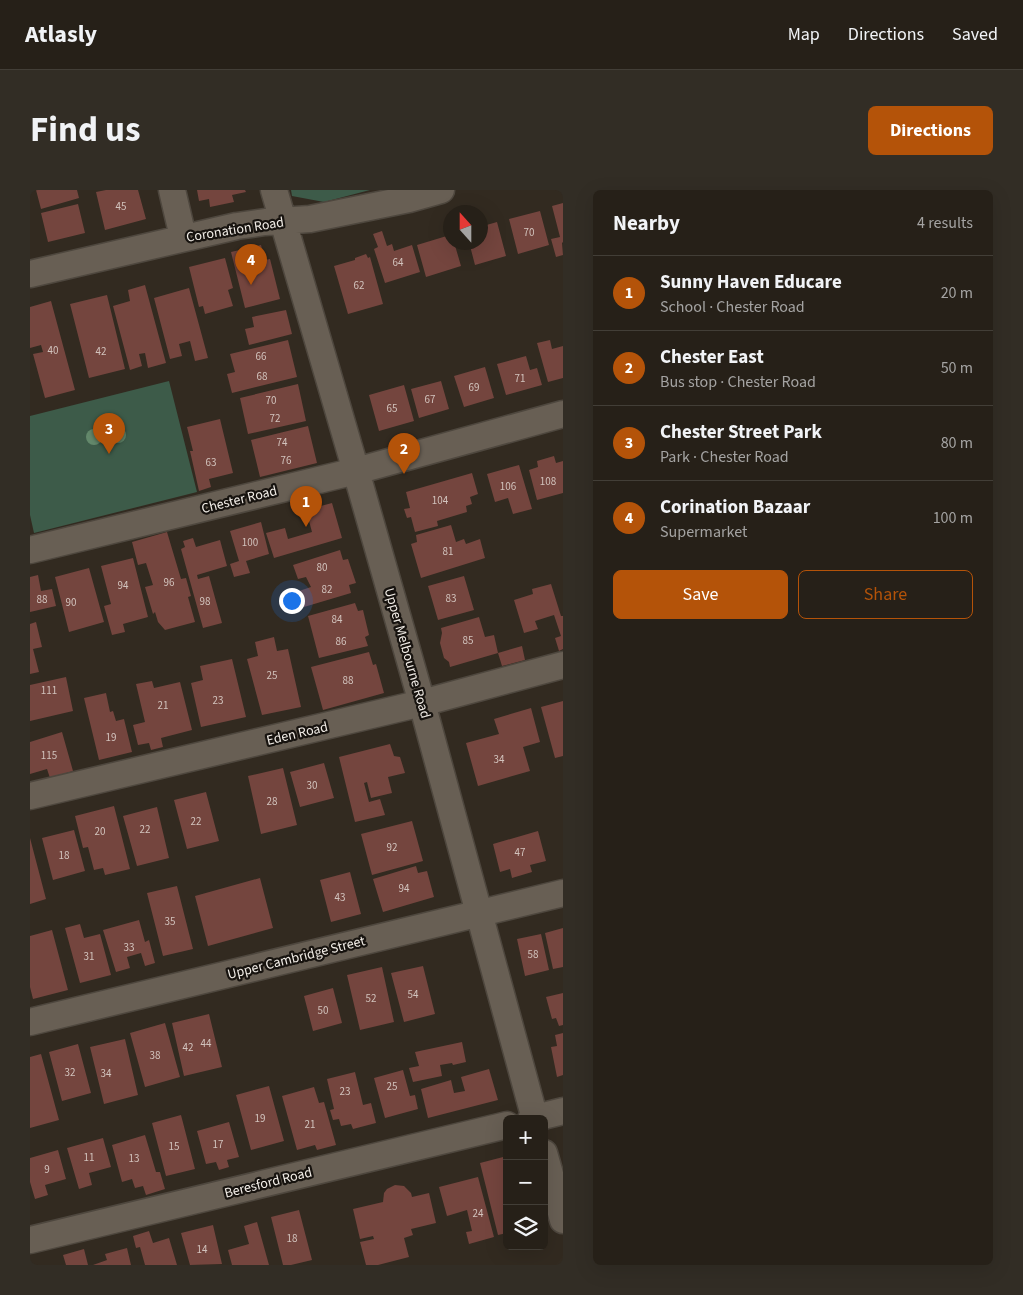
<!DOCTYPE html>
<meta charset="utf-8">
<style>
body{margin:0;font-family:"Source Sans 3",sans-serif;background:#322d25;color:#f1f3f6}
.controls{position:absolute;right:15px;bottom:15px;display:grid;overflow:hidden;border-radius:8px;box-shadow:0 5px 20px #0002}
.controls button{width:45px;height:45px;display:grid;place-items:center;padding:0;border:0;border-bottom:1px solid #423e37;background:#262018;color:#f1f3f6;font:25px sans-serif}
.compass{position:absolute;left:413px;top:15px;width:45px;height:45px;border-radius:50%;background:#262018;box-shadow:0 5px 20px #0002;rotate:339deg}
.you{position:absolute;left:261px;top:410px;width:18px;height:18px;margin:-12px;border:4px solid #fff;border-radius:50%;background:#1a73e8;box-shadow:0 0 0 8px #1a73e833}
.badge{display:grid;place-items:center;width:32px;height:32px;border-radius:50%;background:#b45309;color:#fff;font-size:16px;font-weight:700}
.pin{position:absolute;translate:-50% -41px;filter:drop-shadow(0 1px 2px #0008)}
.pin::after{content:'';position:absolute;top:26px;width:18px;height:15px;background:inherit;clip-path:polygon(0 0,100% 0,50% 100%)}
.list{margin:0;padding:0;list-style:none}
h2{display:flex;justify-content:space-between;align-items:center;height:65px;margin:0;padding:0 20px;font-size:21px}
h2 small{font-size:16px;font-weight:400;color:#a4a3a2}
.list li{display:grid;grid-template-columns:32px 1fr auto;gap:15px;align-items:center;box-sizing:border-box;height:75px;padding:0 20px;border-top:1px solid #423e37}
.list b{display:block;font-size:19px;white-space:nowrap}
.list p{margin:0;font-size:16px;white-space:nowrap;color:#a4a3a2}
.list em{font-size:16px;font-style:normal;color:#a4a3a2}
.actions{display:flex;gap:10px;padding:15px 20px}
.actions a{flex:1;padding:11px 0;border:1px solid #b45309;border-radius:8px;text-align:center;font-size:18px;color:#b45309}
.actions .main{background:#b45309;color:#fff}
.icon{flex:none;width:28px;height:28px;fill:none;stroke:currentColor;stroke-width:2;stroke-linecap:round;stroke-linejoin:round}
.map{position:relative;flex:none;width:533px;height:1075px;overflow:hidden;border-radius:8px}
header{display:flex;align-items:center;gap:30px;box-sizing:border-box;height:70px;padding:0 25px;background:#262018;border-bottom:1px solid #423e37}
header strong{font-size:24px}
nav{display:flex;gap:28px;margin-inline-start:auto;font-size:18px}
.intro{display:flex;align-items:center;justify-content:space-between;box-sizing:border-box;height:120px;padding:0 30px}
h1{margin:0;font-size:35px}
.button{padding:12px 22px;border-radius:8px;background:#b45309;color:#fff;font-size:18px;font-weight:700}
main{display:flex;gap:30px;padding:0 30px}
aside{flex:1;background:#262018;border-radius:8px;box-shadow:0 5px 20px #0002}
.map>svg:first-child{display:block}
</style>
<header>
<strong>Atlasly</strong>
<nav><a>Map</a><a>Directions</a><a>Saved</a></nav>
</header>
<div class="intro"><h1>Find us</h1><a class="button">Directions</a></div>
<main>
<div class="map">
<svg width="533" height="1075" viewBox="0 0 533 1075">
<rect width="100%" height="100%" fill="#322a20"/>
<path fill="#3d5b49" d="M261,0H340L294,12L262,6Z
M139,191L167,302L4,343L0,325V226Z"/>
<path fill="#74453e" d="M6,0H47L49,8L11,19Z
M76,0H108L116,29L75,40L66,2Z
M167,0H215L216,2L202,5L204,12L180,17L179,9L169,11Z
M533,13V52L532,53L533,65L526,67L521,49L530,47L522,16Z
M48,14L55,43L18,52L11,23Z
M510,21L519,55L488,64L479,29Z
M450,29L453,36L467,32L476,66L445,75L439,52H450Z
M352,41L357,56L362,54L364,61L382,55L390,82L355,93L344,59L348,57L343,44Z
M420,45V52H424L431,76L396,87L387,55Z
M231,55L235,70L240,69L250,109L215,118L201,62Z
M336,64L338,68L340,67L353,114L318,124L304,76L325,70V68Z
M195,68L203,98L198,100L203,116L175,124L173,116L169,117L159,77Z
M115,95L136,173L118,178L115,163L109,164L112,176L100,180L83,116L100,111L98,100Z
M159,98L178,168L165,171L160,151L149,154L152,166L140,169L124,108Z
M77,105L95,179L59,188L40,114Z
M21,111L45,200L15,208L3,164L13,162L11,155L0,158V117Z
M256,120L262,144L219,155L215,139L224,137L222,127Z
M258,150L267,187L202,203L197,184L205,182L200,164Z
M520,150L522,159L533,156V188L518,192L507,153Z
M496,166L500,180L507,178L512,195L476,205L467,174Z
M455,177L464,208L434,217L424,186Z
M411,191L419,219L389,228L381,199Z
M268,194L276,231L218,244L210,208Z
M374,195L384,231L349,241L339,205Z
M190,229L203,283L179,289L181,297L169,301L160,261H163L157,237Z
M278,236L287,273L230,287L221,250Z
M524,266L526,273L533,271V303L507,310L499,280L508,277L507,271Z
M489,275L502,319L483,324L478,308L465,312L457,284Z
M442,283L448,304L440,307L442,314L436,316L437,322L407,331L408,336L385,342L381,327L377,328L374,319L380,318L376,302Z
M302,313L312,348L244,368L236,343L255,338L258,349L282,342L276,320Z
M231,332L239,364L216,371L220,383L204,387L200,374L209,371L200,341Z
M421,335L426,352L434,349L436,354L450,349L455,368L391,388L381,354L387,352L386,345Z
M137,342L151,389L156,388L161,406L158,407L165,432L135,440L128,432L125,422L123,424L115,397L123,395L116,373L108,375L102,352Z
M163,348L166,357L190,350L197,376L167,385L168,389L179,386L192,433L173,438L151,359L155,357L153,351Z
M310,360L313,370L318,369L326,393L319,395L321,403L274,417L269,401L281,397L276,387L268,389L263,375Z
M103,368L118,427L93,434L95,442L82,445L74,416L81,414L71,376Z
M59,378L74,432L39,442L25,387Z
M8,385L11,401L22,399L26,416L0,422V387Z
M434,386L444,420L408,430L398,396Z
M521,394L531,426H533V459L529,461L525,448L531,446L524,425L505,431L508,439L494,443L484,410L503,404L502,399Z
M325,413L328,421L333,420L339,445L335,447L338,456L289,468L278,426Z
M449,427L455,447L464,445L468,463L420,477L419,472L414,468L410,453L412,443L411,438Z
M6,432L12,457L3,459L9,482L0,484V434Z
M244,447L247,461L258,459L271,517L232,525L217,469L228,466L225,452Z
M492,456L495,470L472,476L468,463Z
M339,462L343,475L346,474L354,503L293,520L281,477Z
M202,469L216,527L171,537L161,493L173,490L170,476Z
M36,487L43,521L0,531V495Z
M122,491L124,498L150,492L162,540L131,548L133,557L121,560L119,553L108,555L103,535L115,532L106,494Z
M76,503L80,522L83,521L86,531L94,529L102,562L69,570L54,508Z
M533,511V566L525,568L511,517Z
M501,518L510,552L493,557L500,581L448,596L436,553L469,544L464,529Z
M32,542L43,581L20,588L17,579L0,584V552Z
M360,554L364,566L370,567L375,583L358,587L362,603L341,608L337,592L334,593L339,612L350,609L355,625L325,632L309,567Z
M294,573L304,608L270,617L260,582Z
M253,578L267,635L231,644L218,586Z
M176,602L189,651L157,659L144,610Z
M84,616L100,679L75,685L73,678L64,680L58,657L53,658L45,626Z
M127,617L139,668L107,676L93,626Z
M382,631L393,671L342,685L331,644Z
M44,640L55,681L23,690L12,648Z
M508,641L516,671L500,675L502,682L482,688L480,679L470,682L463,654Z
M0,648L16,709L0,714Z
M386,676L388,683L397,681L404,707L353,722L343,689Z
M320,682L331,724L301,732L290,690Z
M230,688L243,738L178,756L165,706Z
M147,696L163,759L133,766L117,703Z
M109,730L115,752L119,750L125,773L115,776L111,763L97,767L100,778L86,782L73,740Z
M50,734L54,748L70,744L81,785L50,793L35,738Z
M533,738V777L523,779L515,743Z
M22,740L38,800L3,809L0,797V746Z
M511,744L519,780L495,786L487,749Z
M393,776L405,824L374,832L361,783Z
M352,777L364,832L330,840L317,785Z
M303,798L312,833L283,841L274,806Z
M533,803V835L529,836L526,828L522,829L516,807Z
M179,824L192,877L154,886L142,833Z
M135,833L150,887L115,897L100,843Z
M533,843V885L527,887L521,857L527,856L525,845Z
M95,849L108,905L74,914L60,857Z
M432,852L436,872L423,875L422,873L410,875L412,886L383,892L379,878L389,876L385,862Z
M48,854L61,903L32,911L19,862Z
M11,864L29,930L0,938V867Z
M459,879L468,910L398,928L391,899L421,890L424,903L435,901L431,887Z
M373,880L380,906L385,905L388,919L355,928L344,888Z
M325,882L333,915L341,913L346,933L323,939L321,934L311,936L309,929L303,930L300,920L304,919L297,889Z
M239,896L254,951L221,960L206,905Z
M284,897L289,913L294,912L306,955L287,960L285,955L267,960L252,906Z
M151,925L165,979L136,986L122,933Z
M199,932L209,967L197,970L199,977L189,980L186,972L176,974L167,941Z
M115,945L126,982H130L135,999L116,1005L113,996L105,998L102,989L92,992L82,955Z
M73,948L81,977L59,983L62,995L49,999L37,958Z
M28,960L36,989L15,995L18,1005L5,1009L0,992V968Z
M477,966V1043L468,1045L450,973Z
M448,987L464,1047L439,1054L436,1042L442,1041L437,1020L417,1026L409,997Z
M365,995L374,996L381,1003L382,1007L399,1003L406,1033L381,1039L383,1045L374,1048L379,1067L348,1075H336L330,1052L344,1049L343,1046L330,1049L323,1019L353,1012L354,1003L357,999Z
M269,1020L282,1070L261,1075H253L241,1027Z
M227,1032L239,1075H202L198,1060L219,1054L214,1036Z
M183,1035L192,1074L160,1075L151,1043Z
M119,1041L123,1053L139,1048L147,1075H115L110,1057L106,1058L103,1046Z
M97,1058L101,1075H63L77,1070L75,1064Z
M54,1059L58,1075H36L33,1065Z"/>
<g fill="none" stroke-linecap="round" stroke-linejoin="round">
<g stroke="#4e473e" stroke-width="29">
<path id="minor" d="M142,0L153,47
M244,0L326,281L392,513L505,929
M0,84L207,36L235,32L280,29L379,9L411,0
M0,360L326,281L533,224
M0,606L392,513L533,475
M0,832L533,703
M501,929L533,921
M514,963L533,1030
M0,1050L477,935"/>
</g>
<use href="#minor" stroke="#685f54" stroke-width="26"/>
</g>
<g fill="#63886b">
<circle cx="88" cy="245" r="8"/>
<circle cx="64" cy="247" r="8"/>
</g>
<g text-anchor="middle" stroke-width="4.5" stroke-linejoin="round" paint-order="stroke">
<g font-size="11" fill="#d2c3bd">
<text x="91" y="20">45</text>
<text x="499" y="46">70</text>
<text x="368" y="76">64</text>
<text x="329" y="99">62</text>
<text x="23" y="164">40</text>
<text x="71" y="165">42</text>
<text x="231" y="170">66</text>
<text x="232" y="190">68</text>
<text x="490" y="192">71</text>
<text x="444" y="201">69</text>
<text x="400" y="213">67</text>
<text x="241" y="214">70</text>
<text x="362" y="222">65</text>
<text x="245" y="232">72</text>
<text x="252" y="256">74</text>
<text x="256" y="274">76</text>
<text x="181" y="276">63</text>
<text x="518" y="295">108</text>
<text x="478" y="300">106</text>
<text x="410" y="314">104</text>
<text x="220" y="356">100</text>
<text x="418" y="365">81</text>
<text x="292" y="381">80</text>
<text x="139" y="396">96</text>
<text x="93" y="399">94</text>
<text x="297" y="403">82</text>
<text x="421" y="412">83</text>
<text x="12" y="413">88</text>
<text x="175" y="415">98</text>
<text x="41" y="416">90</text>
<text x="307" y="433">84</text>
<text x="438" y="454">85</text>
<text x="311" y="455">86</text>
<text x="242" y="489">25</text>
<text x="318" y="494">88</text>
<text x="19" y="504">111</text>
<text x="188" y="514">23</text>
<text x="133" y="519">21</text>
<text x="81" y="551">19</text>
<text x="19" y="569">115</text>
<text x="469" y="573">34</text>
<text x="282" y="599">30</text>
<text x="242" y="615">28</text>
<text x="166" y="635">22</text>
<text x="115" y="643">22</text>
<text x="70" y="645">20</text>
<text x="362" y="661">92</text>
<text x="490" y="666">47</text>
<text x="34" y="669">18</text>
<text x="374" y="702">94</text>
<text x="310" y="711">43</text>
<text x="140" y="735">35</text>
<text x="99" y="761">33</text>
<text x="503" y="768">58</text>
<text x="59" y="770">31</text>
<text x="383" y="808">54</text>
<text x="341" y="812">52</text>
<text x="293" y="824">50</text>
<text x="176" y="857">44</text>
<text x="158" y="861">42</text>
<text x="125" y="869">38</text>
<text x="40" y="886">32</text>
<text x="76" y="887">34</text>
<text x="362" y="900">25</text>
<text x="315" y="905">23</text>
<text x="230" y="932">19</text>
<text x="280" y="938">21</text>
<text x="188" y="958">17</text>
<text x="144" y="960">15</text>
<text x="59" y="971">11</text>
<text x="104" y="972">13</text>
<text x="17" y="983">9</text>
<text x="448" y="1027">24</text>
<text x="262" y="1052">18</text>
<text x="172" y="1063">14</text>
</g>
<g font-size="14" fill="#f2ede7" stroke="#17130f">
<text transform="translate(205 39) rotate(-9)" y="5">Coronation Road</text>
<text transform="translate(209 309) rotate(-14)" y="5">Chester Road</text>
<text transform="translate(378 463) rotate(74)" y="5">Upper Melbourne Road</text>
<text transform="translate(267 543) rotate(-13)" y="5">Eden Road</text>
<text transform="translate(266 767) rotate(-14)" y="5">Upper Cambridge Street</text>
<text transform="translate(238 992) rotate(-14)" y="5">Beresford Road</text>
</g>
</g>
</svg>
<div class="controls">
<button>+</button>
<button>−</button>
<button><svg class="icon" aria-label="layers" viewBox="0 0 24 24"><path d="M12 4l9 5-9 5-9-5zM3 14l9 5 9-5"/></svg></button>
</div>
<svg class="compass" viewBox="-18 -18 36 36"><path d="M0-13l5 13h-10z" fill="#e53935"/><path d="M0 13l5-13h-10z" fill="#a4a3a2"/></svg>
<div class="you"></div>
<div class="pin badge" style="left:276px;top:337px">1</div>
<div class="pin badge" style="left:374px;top:284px">2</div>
<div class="pin badge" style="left:79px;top:264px">3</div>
<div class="pin badge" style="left:221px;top:95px">4</div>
</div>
<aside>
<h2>Nearby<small>4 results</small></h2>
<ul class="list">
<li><span class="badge">1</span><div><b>Sunny Haven Educare</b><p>School · Chester Road</p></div><em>20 m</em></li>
<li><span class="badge">2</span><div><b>Chester East</b><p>Bus stop · Chester Road</p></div><em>50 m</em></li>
<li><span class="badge">3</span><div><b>Chester Street Park</b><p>Park · Chester Road</p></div><em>80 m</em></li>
<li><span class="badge">4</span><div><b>Corination Bazaar</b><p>Supermarket</p></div><em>100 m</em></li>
</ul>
<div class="actions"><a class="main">Save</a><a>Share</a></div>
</aside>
</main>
